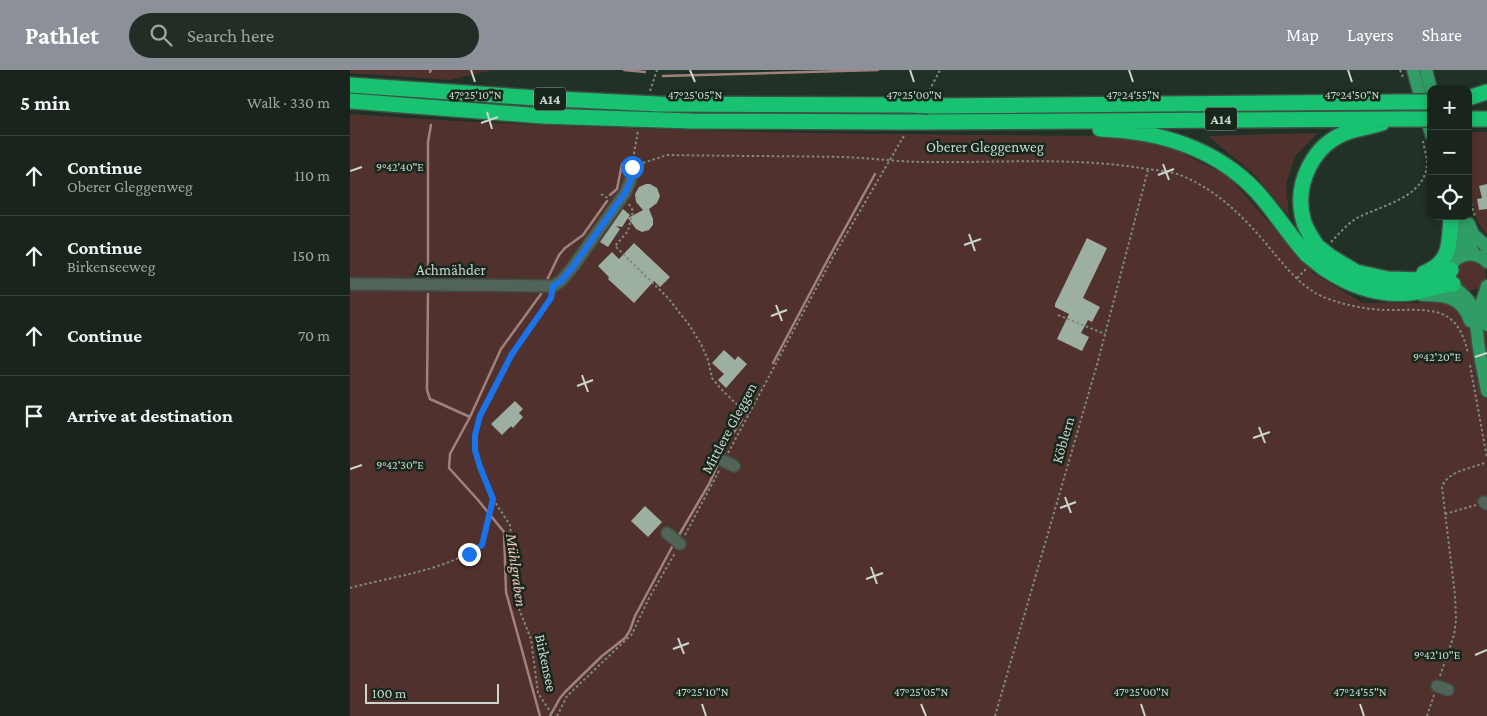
<!DOCTYPE html>
<meta charset="utf-8">
<style>
body{margin:0;font-family:"Crimson Pro",serif;background:#222d25;color:#f1f3f6}
.controls{position:absolute;right:15px;top:15px;display:grid;overflow:hidden;border-radius:10px;box-shadow:0 2px 8px #0003}
.controls button{width:45px;height:45px;display:grid;place-items:center;padding:0;border:0;border-bottom:1px solid #37423b;background:#19251c;color:#f1f3f6;font:25px sans-serif}
.scale{position:absolute;left:15px;bottom:12px;width:134px;box-sizing:border-box;padding-left:5px;border:2px solid #ccd6cf;border-top:0;font-size:14px;line-height:18px;white-space:nowrap;color:#ccd6cf;-webkit-text-stroke:4px #17271c;paint-order:stroke}
.stop{position:absolute;width:15px;height:15px;margin:-11px;border:4px solid #1a73e8;border-radius:50%;background:#fff}
.stop.end{background:#1a73e8;border-color:#fff;box-shadow:0 1px 5px #0008}
.list{margin:0;padding:0;list-style:none}
h2{display:flex;justify-content:space-between;align-items:center;height:65px;margin:0;padding:0 20px;font-size:21px}
h2 small{font-size:16px;font-weight:400;color:#9fa5a3}
.list li{display:grid;grid-template-columns:32px 1fr auto;gap:15px;align-items:center;box-sizing:border-box;height:80px;padding:0 20px;border-top:1px solid #37423b}
.list b{display:block;font-size:19px;white-space:nowrap}
.list p{margin:0;font-size:16px;white-space:nowrap;color:#9fa5a3}
.list em{font-size:16px;font-style:normal;color:#9fa5a3}
.icon{flex:none;width:28px;height:28px;fill:none;stroke:currentColor;stroke-width:2;stroke-linecap:round;stroke-linejoin:round}
.map{position:relative;flex:none;width:1137px;height:646px;overflow:hidden}
header{display:flex;align-items:center;gap:30px;box-sizing:border-box;height:70px;padding:0 25px;background:#8c9099;color:#fff}
header strong{font-size:24px}
nav{display:flex;gap:28px;margin-inline-start:auto;font-size:18px}
.search{width:350px;height:45px;background:#222d25;display:flex;align-items:center;gap:12px;box-sizing:border-box;padding:0 18px;border-radius:28px;color:#9fa5a3;font-size:19px}
main{display:flex}
aside{flex:1;background:#19251c}
.map>svg:first-child{display:block}
</style>
<header>
<strong>Pathlet</strong>
<div class="search"><svg class="icon" aria-label="search" viewBox="0 0 24 24"><circle cx="10" cy="10" r="6"/><path d="M15 15l6 6"/></svg>Search here</div>
<nav><a>Map</a><a>Layers</a><a>Share</a></nav>
</header>
<main>
<aside>
<h2>5 min<small>Walk · 330 m</small></h2>
<ul class="list">
<li><svg class="icon" aria-label="ahead" viewBox="0 0 24 24"><path d="M12 20V5M6 11l6-6 6 6"/></svg><div><b>Continue</b><p>Oberer Gleggenweg</p></div><em>110 m</em></li>
<li><svg class="icon" aria-label="ahead" viewBox="0 0 24 24"><path d="M12 20V5M6 11l6-6 6 6"/></svg><div><b>Continue</b><p>Birkenseeweg</p></div><em>150 m</em></li>
<li><svg class="icon" aria-label="ahead" viewBox="0 0 24 24"><path d="M12 20V5M6 11l6-6 6 6"/></svg><div><b>Continue</b></div><em>70 m</em></li>
<li><svg class="icon" aria-label="arrive" viewBox="0 0 24 24"><path d="M6 21V4h12l-3 4 3 4H6"/></svg><div><b>Arrive at destination</b></div></li>
</ul>
</aside>
<div class="map">
<svg width="1137" height="646" viewBox="0 0 1137 646">
<rect width="100%" height="100%" fill="#213126"/>
<path fill="#51312d" d="M0,0H143L99,10L0,3Z
M0,44C256,63 513,64 770,66L828,81L879,107L964,204L1013,233H1089L1137,230V646H0Z
M1118,62H1137V164C1116,145 1118,88 1118,62Z
M968,63L945,86L936,115L939,146L906,106L858,66Z
M1106 205a15 15 0 1 1 30 0a15 15 0 1 1-30 0Z"/>
<g fill="none" stroke-linecap="round" stroke-linejoin="round">
<path stroke="#a1817c" stroke-width="2.5" d="M274,0L295,2
M80,2L81,0
M313,6L528,0
M260,125L267,119L272,94
M78,208V72L81,55
M196,212L209,185L215,178L233,165L257,131
M78,224L77,320L80,329L120,347L100,384L99,398L128,430L154,462L156,522L190,646
M423,293L477,191L525,104
M120,347L151,279L191,224
M329,465L359,414L377,373L392,349
M200,646L210,628L216,621L252,586L275,568L280,560L285,546L322,477"/>
</g>
<path fill="#9cafa1" d="M296,114H300L307,118L310,126L307,133L299,139L303,149V155L299,160L292,162L286,159L278,148L293,140L286,132L285,124L289,117Z
M1137,114V139L1129,140L1127,129L1132,128L1129,116Z
M273,139L280,145L272,157L266,156L270,159L258,177L250,172Z
M737,168L757,178L733,228L750,237L742,252L738,250L731,263L739,267L732,281L707,269L719,244L705,237V234Z
M284,173L320,207L310,217L304,211L284,233L258,209L259,207L248,196L262,182L269,189Z
M374,280L385,290L388,286L397,294L376,318L368,310L374,304L362,293Z
M165,331L173,339L169,343L173,347L163,358L161,356L152,365L141,354Z
M295,436L312,452L298,467L281,451Z"/>
<g fill="none" stroke-linecap="round" stroke-linejoin="round">
<g stroke="#404e45" stroke-width="14">
<path id="minor" d="M0,214L203,216L211,211L222,198L275,123L280,112L283,97
M374,391L384,396
M1134,432L1137,434
M317,463L330,474
M1087,616L1098,620"/>
</g>
<g stroke="#404e45" stroke-width="15">
<path id="major" d="M1063,0L1081,64
M1076,0L1081,19
M1110,146L1120,177L1125,185
M1103,151L1110,179L1108,188
M1119,154L1123,164L1137,177
M1137,192C1124,177 1097,186 1100,207C1102,221 1118,224 1122,237C1126,249 1127,260 1128,271C1130,288 1134,304 1137,321
M1137,216L1132,232L1137,255
M1072,225C1094,225 1112,226 1120,251"/>
</g>
<g stroke="#404e45" stroke-width="18">
<path id="highway" d="M0,15L187,28L308,34L559,35
M1118,28L1137,22
M0,31L192,46L341,51L550,52
M579,36L1051,32
M1118,49H1137
M571,52L1055,49
M750,59C808,61 866,78 907,122C925,142 939,165 957,185
M967,176C962,168 955,159 953,149C944,114 963,74 998,62C1009,58 1021,57 1032,53
M981,187L1006,202L1038,209L1073,210L1086,207L1101,200
M972,197C998,215 1028,226 1060,223C1074,221 1088,215 1103,214
M1074,203C1102,192 1099,172 1101,147"/>
</g>
<path stroke="#7e8a81" stroke-width="2" stroke-dasharray="2.5 2.5" stroke-linecap="butt" d="M1050,0L1053,7
M300,21L307,0
M577,25L590,0
M283,89L288,61
M293,93L317,85C376,86 435,86 493,87C521,88 549,92 577,92C648,93 721,87 791,98C804,100 819,101 830,105C866,119 894,147 918,176C934,195 952,219 976,228C997,236 1019,240 1041,240C1082,240 1107,235 1118,283
M251,124L259,129
M1118,124L1125,146
M279,134L283,141L278,161L265,176L318,228L340,256L351,274L358,290L362,308L371,319L398,345
M981,172C989,164 997,154 1007,148C1032,135 1079,127 1077,90C1076,84 1074,77 1073,71
M947,208L956,199
M708,245L755,264
M1120,295L1137,388
M378,383L483,187L555,64
M143,429L160,455L169,539L181,569L188,623L203,646
M1095,444L1126,435
M335,465L370,399
M0,518C44,506 94,501 132,475L143,429L130,397L125,380V365L130,346L162,284L201,225
M1090,606L1104,565L1106,550L1105,525L1092,417C1098,401 1119,399 1134,393
M207,646L217,626L282,564L299,528L325,483
M645,646L748,291L798,100
M1077,646L1084,625"/>
<use href="#minor" stroke="#526457" stroke-width="11"/>
<use href="#major" stroke="#309c66" stroke-width="12"/>
<use href="#highway" stroke="#19c270" stroke-width="15"/>
<g stroke="#404e45" stroke-width="18" stroke-linecap="butt">
<path id="highway-bridge" d="M1051,32H1081
M559,35L579,36
M1055,49H1081
M550,52H571
M967,176L981,187
M957,185L972,197"/>
</g>
<use href="#highway-bridge" stroke="#19c270" stroke-width="15"/>
</g>
<g fill="none" stroke-linecap="round" stroke-linejoin="round">
<path stroke="#1a73e8" stroke-width="6" d="M119,484L132,475L143,429L130,397L125,380V365L130,346L162,284L201,228L203,216L211,211L222,198L275,123L280,112L282,97"/>
</g>
<path fill="none" stroke="#ccd6cf" stroke-width="2" d="M121,0L125,12M340,0L345,12M560,0L564,12M779,0L783,12M998,0L1002,12M137,42L142,59M131,53L148,47M813,94L819,110M0,101L12,97M808,105L824,99M619,164L625,181M614,175L631,169M426,235L432,251M421,246L437,240M1125,287L1137,283M232,305L238,322M227,316L243,310M909,357L915,373M903,368L920,362M0,399L12,395M715,427L721,443M710,438L726,432M521,497L527,514M516,509L533,503M328,568L334,584M323,579L339,573M1125,585L1137,580M352,634L356,646M571,634L576,646M791,634L795,646M1010,634L1014,646"/>
<g text-anchor="middle" stroke-width="5" stroke-linejoin="round" paint-order="stroke">
<g fill="#17271c" stroke="#96a299" stroke-width="1">
<rect x="184" y="17.5" width="32" height="23" rx="4"/>
<rect x="855" y="37.5" width="32" height="23" rx="4"/>
</g>
<g font-size="14" font-weight="bold" fill="#ccd6cf">
<text x="200" y="34">A14</text>
<text x="871" y="54">A14</text>
</g>
<g font-size="15" fill="#ccd6cf" stroke="#17271c">
<text x="635" y="82">Oberer Gleggenweg</text>
<text x="101" y="205">Achmähder</text>
<text transform="translate(379 358) rotate(-62)" y="5">Mittlere Gleggen</text>
<text transform="translate(713 370) rotate(-74)" y="5">Köblern</text>
<text transform="translate(196 593) rotate(78)" y="5">Birkensee</text>
</g>
<g font-size="16" font-style="italic" fill="#f5c4be" stroke="#17271c">
<text transform="translate(167 500) rotate(82)" y="6">Mühlgraben</text>
</g>
</g>
<g font-size="12" text-anchor="middle" fill="#ccd6cf" stroke="#17271c" stroke-width="5" stroke-linejoin="round" paint-order="stroke">
<text x="125" y="29">47°25'10"N</text>
<text x="345" y="29">47°25'05"N</text>
<text x="564" y="29">47°25'00"N</text>
<text x="783" y="29">47°24'55"N</text>
<text x="1002" y="29">47°24'50"N</text>
<text x="50" y="101">9°42'40"E</text>
<text x="1087" y="291">9°42'20"E</text>
<text x="50" y="399">9°42'30"E</text>
<text x="1087" y="589">9°42'10"E</text>
<text x="352" y="626">47°25'10"N</text>
<text x="571" y="626">47°25'05"N</text>
<text x="791" y="626">47°25'00"N</text>
<text x="1010" y="626">47°24'55"N</text>
</g>
</svg>
<div class="controls">
<button>+</button>
<button>−</button>
<button><svg class="icon" aria-label="locate" viewBox="0 0 24 24"><circle cx="12" cy="12" r="6"/><path d="M12 2v4M12 18v4M2 12h4M18 12h4"/></svg></button>
</div>
<div class="scale">100 m</div>
<div class="stop" style="left:282px;top:97px"></div>
<div class="stop end" style="left:119px;top:484px"></div>
</div>
</main>
